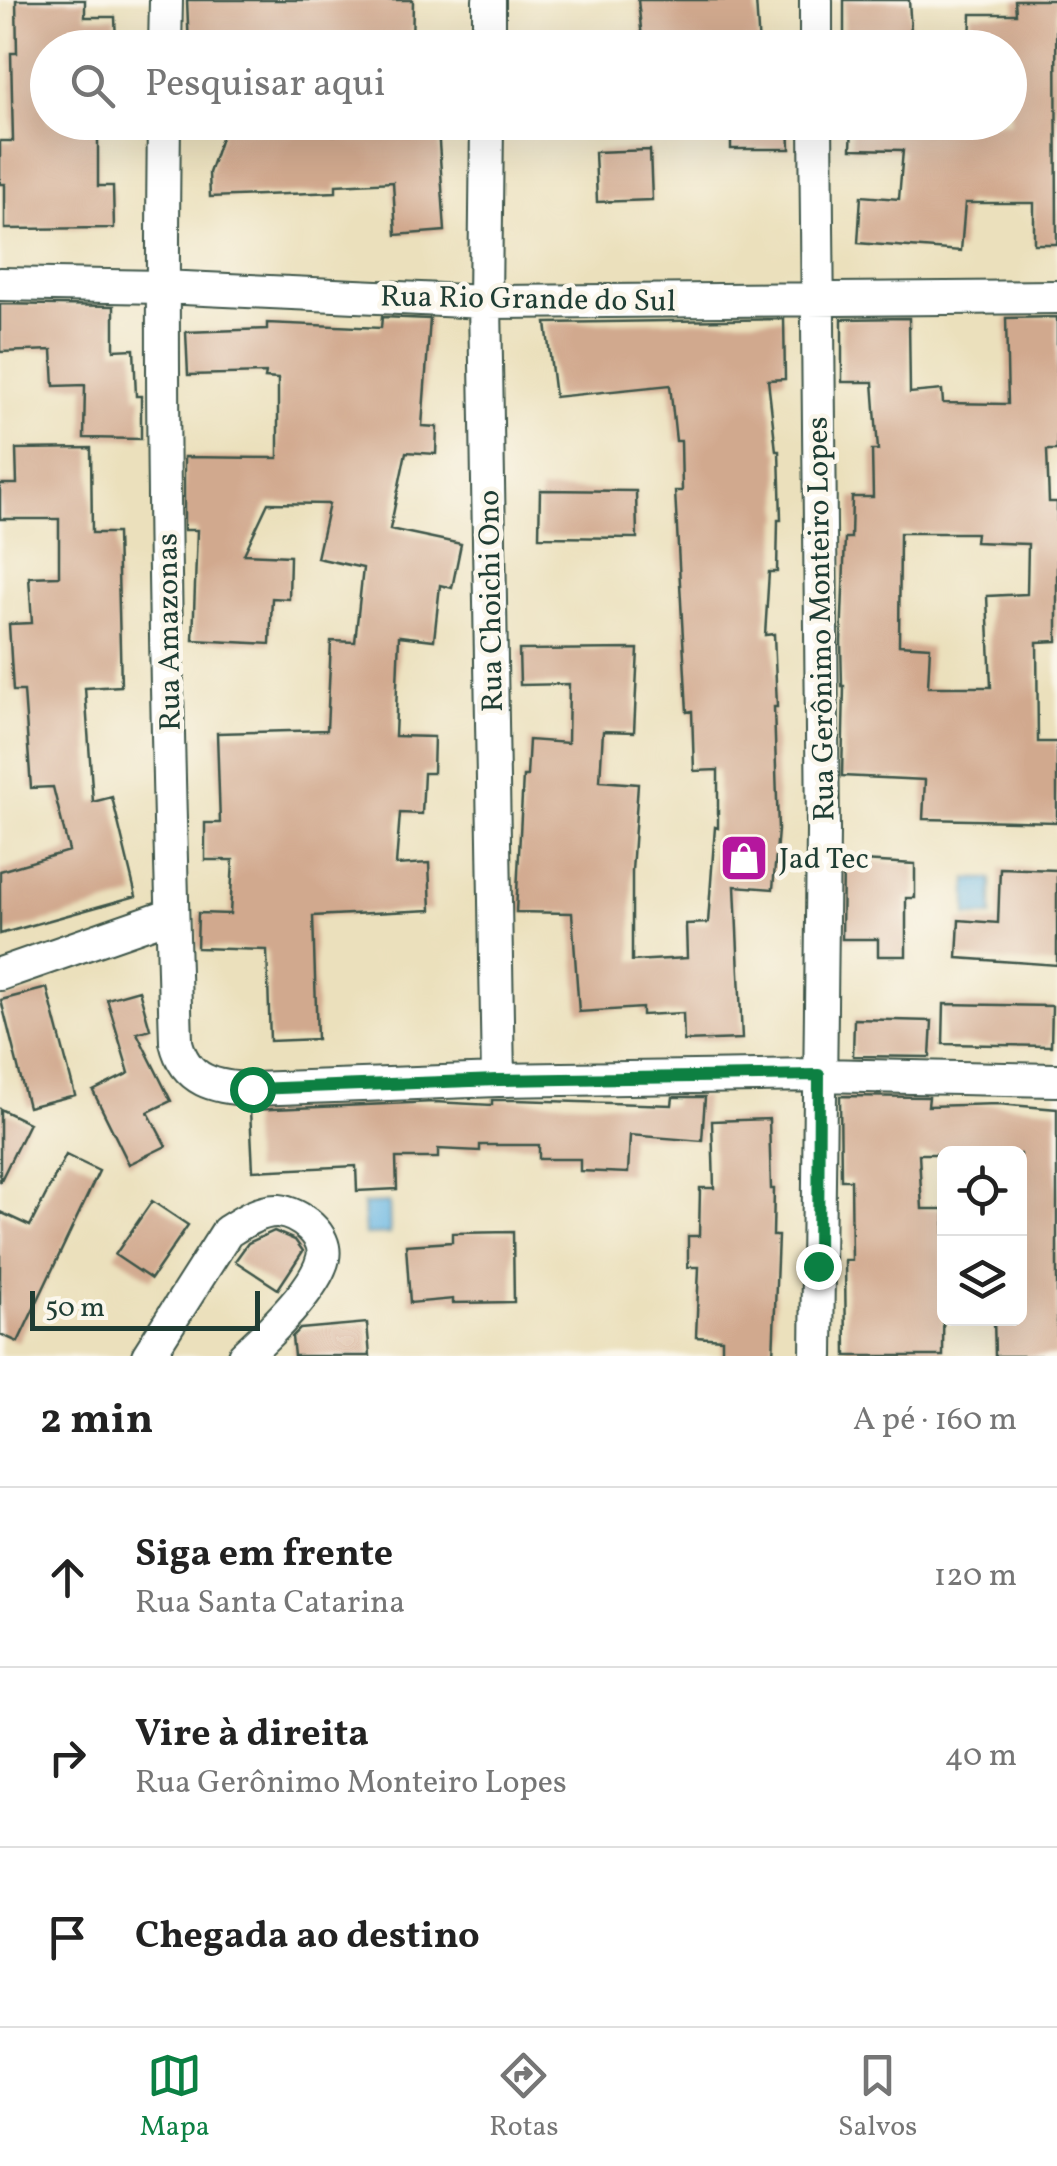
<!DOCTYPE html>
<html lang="pt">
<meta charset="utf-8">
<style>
body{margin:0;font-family:Vollkorn,serif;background:#f2f2f2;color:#222}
.controls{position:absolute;right:30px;bottom:30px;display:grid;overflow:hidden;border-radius:15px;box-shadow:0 10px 40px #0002}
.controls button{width:90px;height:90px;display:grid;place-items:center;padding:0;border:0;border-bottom:2px solid #e0e0e0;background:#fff;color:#222;font:50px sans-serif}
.scale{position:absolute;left:30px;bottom:25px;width:230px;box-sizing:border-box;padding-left:10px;border:5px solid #1f3d34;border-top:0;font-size:28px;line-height:35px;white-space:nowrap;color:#1f3d34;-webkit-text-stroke:8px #fbf7ec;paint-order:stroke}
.stop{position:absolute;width:30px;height:30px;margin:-22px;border:8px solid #0b8043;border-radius:50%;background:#fff}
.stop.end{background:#0b8043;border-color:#fff;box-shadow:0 2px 10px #0008}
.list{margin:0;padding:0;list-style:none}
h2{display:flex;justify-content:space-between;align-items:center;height:130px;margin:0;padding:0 40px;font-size:42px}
h2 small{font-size:32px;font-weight:400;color:#767676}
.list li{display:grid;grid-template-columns:65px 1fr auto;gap:30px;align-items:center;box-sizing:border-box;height:180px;padding:0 40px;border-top:2px solid #e0e0e0}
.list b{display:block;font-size:38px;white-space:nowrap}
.list p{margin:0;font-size:32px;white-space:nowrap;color:#767676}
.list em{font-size:32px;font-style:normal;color:#767676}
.icon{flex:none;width:55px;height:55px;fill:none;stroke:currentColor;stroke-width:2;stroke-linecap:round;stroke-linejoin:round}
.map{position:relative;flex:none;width:1057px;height:1356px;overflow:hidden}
.search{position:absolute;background:#fff;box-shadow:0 10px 40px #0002;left:30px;right:30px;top:30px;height:110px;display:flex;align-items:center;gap:25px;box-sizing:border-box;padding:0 35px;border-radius:55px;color:#767676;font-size:38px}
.sheet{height:670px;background:#fff}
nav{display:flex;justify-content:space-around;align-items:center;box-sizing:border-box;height:140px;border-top:2px solid #e0e0e0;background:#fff;font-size:28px;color:#767676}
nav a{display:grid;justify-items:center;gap:5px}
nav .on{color:#0b8043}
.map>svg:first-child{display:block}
</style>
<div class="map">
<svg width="1057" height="1356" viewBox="0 0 1057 1356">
<rect width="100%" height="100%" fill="#fbf7ec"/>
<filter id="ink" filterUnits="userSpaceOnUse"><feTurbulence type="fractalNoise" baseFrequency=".01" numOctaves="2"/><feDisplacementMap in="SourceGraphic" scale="20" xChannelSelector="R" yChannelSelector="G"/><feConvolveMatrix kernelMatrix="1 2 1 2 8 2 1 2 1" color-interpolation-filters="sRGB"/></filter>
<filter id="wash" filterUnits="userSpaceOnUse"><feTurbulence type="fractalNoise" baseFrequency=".0048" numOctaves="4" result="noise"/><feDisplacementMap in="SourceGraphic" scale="40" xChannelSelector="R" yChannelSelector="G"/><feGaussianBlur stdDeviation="2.25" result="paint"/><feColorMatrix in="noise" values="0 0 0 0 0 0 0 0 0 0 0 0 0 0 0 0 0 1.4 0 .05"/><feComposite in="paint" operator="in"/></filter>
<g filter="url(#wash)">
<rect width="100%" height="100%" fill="#ebe0bc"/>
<path fill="#68b6e2" stroke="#447a8b" stroke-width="2.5" d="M967,879H992V916H967Z
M389,1203L390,1234L365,1235L363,1204Z"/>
<g id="blocks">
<path fill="#d1a98e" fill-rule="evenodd" d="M16,0H85V17H115L116,43L48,44V122H98V186H113L114,228L5,229V184H0V141H13L11,53H17Z
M187,0H413L412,48H189Z
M638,0H756L759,48H643Z
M844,0H909L912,48H844Z
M1015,0H1056L1057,244H1034V203H965L961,251L858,243L861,196L899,199L903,150L851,149L852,122H1010V48H970L971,14H1016Z
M221,122H334V135L438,128L445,231L396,235L393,182L336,185V192L210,197L209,173L222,135Z
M731,122H789L790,149H731Z
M650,150L652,200L597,202L595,152Z
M0,304L114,306V350L134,349L136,396H141V439L84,438L85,385L54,386L52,350L0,352Z
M382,317L430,319L422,426L437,427L436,454L406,452L390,529L461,544L452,588L440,585L434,640L399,636L395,736L434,737L433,773H424L422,814L400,813L396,865L429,863L431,910L313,916L317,1039L270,1041L267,950L197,948L198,913L230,914L233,860H205V823H220L217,733L327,730L331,641L355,642L363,568L317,558L329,504L268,503L244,554L290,556L289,599L272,598L270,644L193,640L197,530H184V457L278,458V379L265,378L266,373L188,375L186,332L267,329V323L381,328Z
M1057,317V450H1047L1049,502H1057V641L1037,642L1038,742H1057V822L923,819L925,780L842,776L844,686H842L841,642L845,538H851L852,497H873L872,450H878L873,382H842V319L909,318L910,393L942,390L943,403L1008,404L1006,318ZM900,533H976L975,542L1028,544L1027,594L987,596L991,687H928L930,647L899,645Z
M784,319L785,379L768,380L776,451H779L781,520H778L777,572H769L765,635L774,634L777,707H774L778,830L773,889L735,886L742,1039L684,1041L683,1013L642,1015V1008L579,1012L572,913L516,912L523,776H527L529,740L568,743L569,684L520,685L519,650L638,649L634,732L603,731L600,781L638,784L632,871V961L687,958L686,924L708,923L715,827L718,828V770L694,771L692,711L687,712L675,491H682L681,441H676L670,385L555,397L546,323Z
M91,448L92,533H117L121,686L85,688L93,802L112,797L136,896L0,934V871L69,851L53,787L31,788L24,691H13L9,624L32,623L29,577L59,576V519H0V484H17L16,449Z
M540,490L636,491L637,538L539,537Z
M843,860L915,864V898H906V956H878V939H842Z
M1000,868L1057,870V965L957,958L959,920L998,923Z
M47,988L75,1095L28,1107L1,1000Z
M139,990L150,1029L137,1033L171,1101L148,1112L166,1146L129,1164L93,1091L129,1073L107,999Z
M944,1004L1052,1006L1051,1046L943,1044Z
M854,1019L932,1021L930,1057L853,1056Z
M840,1096L929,1097L928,1106L998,1104L1057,1109V1356H995L994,1318H1020V1154H919L922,1209H944L943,1356H846L845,1260H852L851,1180H841Z
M673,1097H705L702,1141L630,1135L628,1173L580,1171V1159H539V1145H480V1151L438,1149V1158H396L397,1189L357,1191L356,1166L253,1171L250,1110L434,1102L492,1105V1100H516L672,1105Z
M0,1109L29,1123L0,1182Z
M769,1119L771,1189H774L773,1236H778L773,1356H722V1339L696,1337L699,1267H688V1236H699L700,1188H714L712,1121Z
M66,1155L99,1171L18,1342L0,1334V1212L30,1226Z
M152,1201L188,1225L151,1279L115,1255Z
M274,1231L295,1240L303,1251L278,1289L235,1261L248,1243Z
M513,1232L514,1302L453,1303V1299L410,1303L406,1245L452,1242V1233Z
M367,1323L370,1356H294L292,1337L300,1329Z"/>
</g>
</g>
<g filter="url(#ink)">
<use href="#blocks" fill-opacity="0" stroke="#3e5548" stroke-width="2.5"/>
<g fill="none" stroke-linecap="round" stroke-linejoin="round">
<g stroke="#3e5548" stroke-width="36">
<path id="minor" d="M816,0V48
M165,48L166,0
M489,48V0
M164,122C160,429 167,736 176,1042C185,1081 215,1088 252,1089L498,1080L819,1075L1057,1080
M487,122L485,302L498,1080
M816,122L823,831L817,1356
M0,284L162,287L485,302L1057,297
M0,974L172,914
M148,1356L227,1232C241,1223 260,1210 278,1211C299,1213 328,1235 323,1258C316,1289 267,1335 244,1356"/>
</g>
<use href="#minor" stroke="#fff" stroke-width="32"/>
</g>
</g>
<g fill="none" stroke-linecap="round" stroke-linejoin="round" filter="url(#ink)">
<path stroke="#0b8043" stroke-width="12" d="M252,1089L498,1080L819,1075L818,1266"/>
</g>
<defs>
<g id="shop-square" transform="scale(2.5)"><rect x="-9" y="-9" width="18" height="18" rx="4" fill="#b5179e" stroke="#fbf7ec"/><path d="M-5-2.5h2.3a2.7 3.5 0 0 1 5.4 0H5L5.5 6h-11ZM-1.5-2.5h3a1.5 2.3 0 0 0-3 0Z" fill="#fff"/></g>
</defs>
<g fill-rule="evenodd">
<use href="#shop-square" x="744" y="858"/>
</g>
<g text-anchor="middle" stroke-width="9" stroke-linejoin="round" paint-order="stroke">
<g font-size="30" fill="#1f3d34" stroke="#fbf7ec">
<text transform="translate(528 298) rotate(1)" y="10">Rua Rio Grande do Sul</text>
<text transform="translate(490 601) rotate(-91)" y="10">Rua Choichi Ono</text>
<text transform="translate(820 619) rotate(-91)" y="10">Rua Gerônimo Monteiro Lopes</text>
<text transform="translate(168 632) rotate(-91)" y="10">Rua Amazonas</text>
</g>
<g font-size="30" fill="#1f3d34" stroke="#fbf7ec" text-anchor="start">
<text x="779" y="868">Jad Tec</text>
</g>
</g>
</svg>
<div class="controls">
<button><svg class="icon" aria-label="locate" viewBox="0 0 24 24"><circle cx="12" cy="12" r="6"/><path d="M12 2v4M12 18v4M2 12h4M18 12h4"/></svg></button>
<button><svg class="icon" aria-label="layers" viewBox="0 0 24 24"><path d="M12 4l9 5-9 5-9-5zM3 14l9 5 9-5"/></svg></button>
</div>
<div class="scale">50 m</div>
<div class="stop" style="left:252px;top:1089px"></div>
<div class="stop end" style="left:818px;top:1266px"></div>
<div class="search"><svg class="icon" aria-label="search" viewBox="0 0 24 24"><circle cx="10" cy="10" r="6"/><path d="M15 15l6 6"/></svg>Pesquisar aqui</div>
</div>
<section class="sheet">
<h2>2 min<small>A pé · 160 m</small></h2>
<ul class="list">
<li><svg class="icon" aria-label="ahead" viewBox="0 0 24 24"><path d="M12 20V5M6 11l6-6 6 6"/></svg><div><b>Siga em frente</b><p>Rua Santa Catarina</p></div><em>120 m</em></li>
<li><svg class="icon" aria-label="right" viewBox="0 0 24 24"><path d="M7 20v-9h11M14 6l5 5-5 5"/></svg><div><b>Vire à direita</b><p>Rua Gerônimo Monteiro Lopes</p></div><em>40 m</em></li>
<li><svg class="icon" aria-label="arrive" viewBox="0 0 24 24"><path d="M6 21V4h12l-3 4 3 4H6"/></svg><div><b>Chegada ao destino</b></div></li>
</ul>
</section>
<nav>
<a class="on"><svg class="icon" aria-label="map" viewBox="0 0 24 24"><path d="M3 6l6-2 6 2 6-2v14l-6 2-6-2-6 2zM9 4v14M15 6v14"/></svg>Mapa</a>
<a><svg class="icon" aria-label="directions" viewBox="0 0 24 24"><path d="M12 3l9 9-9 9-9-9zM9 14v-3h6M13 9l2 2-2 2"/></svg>Rotas</a>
<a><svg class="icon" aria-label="saved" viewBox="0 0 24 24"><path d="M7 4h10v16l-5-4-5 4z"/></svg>Salvos</a>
</nav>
